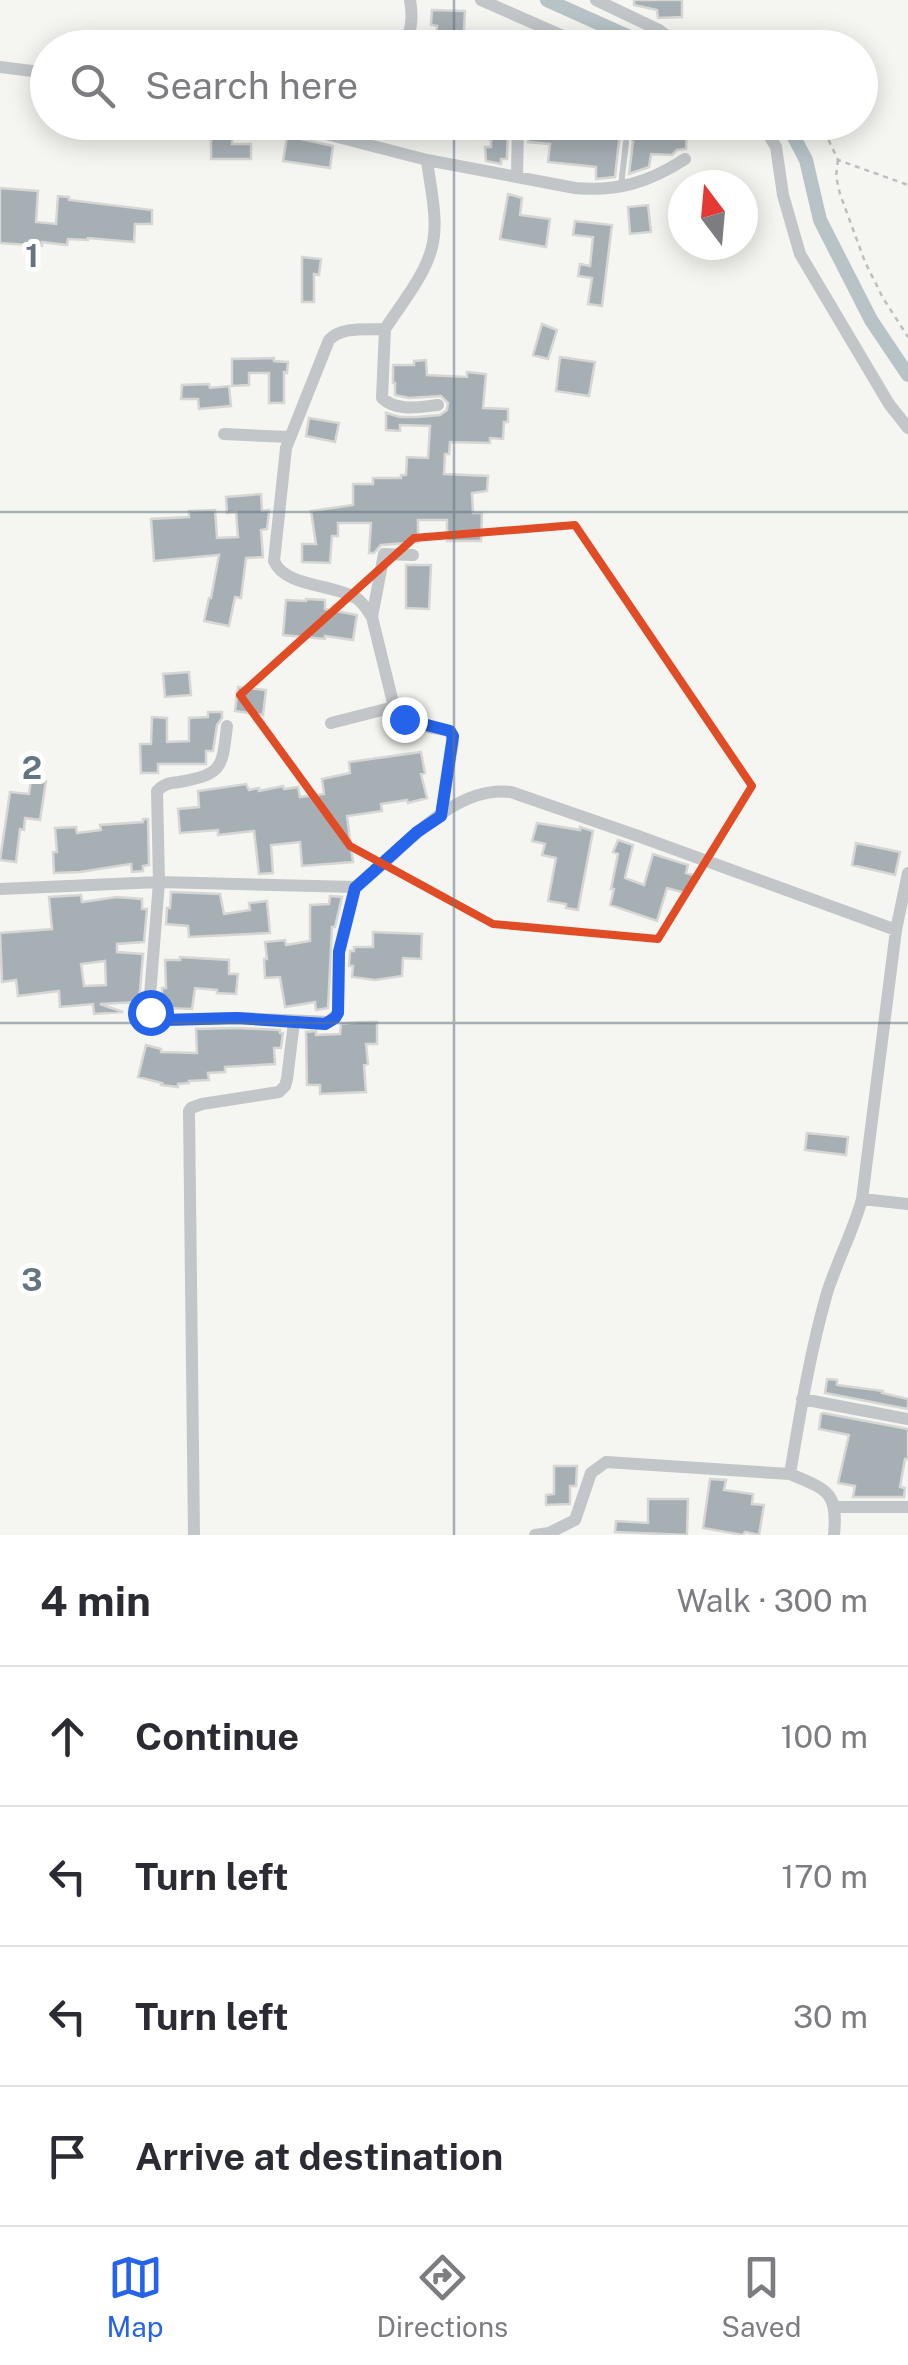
<!DOCTYPE html>
<meta charset="utf-8">
<style>
body{margin:0;font-family:"Public Sans",sans-serif;background:#f2f2f3;color:#2b2b33}
.compass{position:absolute;left:668px;top:170px;width:90px;height:90px;border-radius:50%;background:#fff;box-shadow:0 5px 25px #0003;rotate:344deg}
.stop{position:absolute;width:30px;height:30px;margin:-22px;border:8px solid #2563eb;border-radius:50%;background:#fff}
.stop.end{background:#2563eb;border-color:#fff;box-shadow:0 2px 10px #0008}
.list{margin:0;padding:0;list-style:none}
h2{display:flex;justify-content:space-between;align-items:center;height:130px;margin:0;padding:0 40px;font-size:42px}
h2 small{font-size:32px;font-weight:400;color:#7c7c81}
.list li{display:grid;grid-template-columns:65px 1fr auto;gap:30px;align-items:center;box-sizing:border-box;height:140px;padding:0 40px;border-top:2px solid #e1e1e2}
.list b{display:block;font-size:38px;white-space:nowrap}
.list em{font-size:32px;font-style:normal;color:#7c7c81}
.icon{flex:none;width:55px;height:55px;fill:none;stroke:currentColor;stroke-width:2;stroke-linecap:round;stroke-linejoin:round}
.map{position:relative;flex:none;width:908px;height:1535px;overflow:hidden}
.search{position:absolute;background:#fff;box-shadow:0 5px 25px #0003;left:30px;right:30px;top:30px;height:110px;display:flex;align-items:center;gap:25px;box-sizing:border-box;padding:0 35px;border-radius:55px;color:#7c7c81;font-size:38px}
.sheet{height:690px;background:#fff}
nav{display:flex;justify-content:space-around;align-items:center;box-sizing:border-box;height:140px;border-top:2px solid #e1e1e2;background:#fff;font-size:28px;color:#7c7c81}
nav a{display:grid;justify-items:center;gap:5px}
nav .on{color:#2563eb}
.map>svg:first-child{display:block}
</style>
<div class="map">
<svg width="908" height="1535" viewBox="0 0 908 1535">
<rect width="100%" height="100%" fill="#f5f5f1"/>
<g fill="none" stroke-linecap="round" stroke-linejoin="round">
<path stroke="#b7c3c7" stroke-width="14" d="M547,0L654,48
M786,122L806,160L820,220L871,320L908,375"/>
</g>
<path fill="#a6afb4" stroke="#d6d6d4" stroke-width="2.5" fill-rule="evenodd" d="M634,0H682V17L658,18L657,10L634,5Z
M432,10L465,11L463,48L435,45L437,26L431,25Z
M211,122H233L232,144H251V159H211Z
M491,122H508L507,159H501V164L486,161L485,147H491Z
M600,122L687,123L686,149L677,150L672,155L651,154L649,167L629,174L633,142L631,137L624,135L619,141L615,177L596,179V167L548,162L550,144L528,142V126L553,127V125L600,128Z
M287,136L333,146L330,168L283,161Z
M0,188L38,191L36,222L56,224L58,196L69,197V200L152,210V224H135L134,242L88,238V240L68,239L67,245L42,242V246L0,243Z
M508,194L522,198L520,215L550,219L546,247L500,239Z
M648,205L651,232L630,234L628,207Z
M575,221L612,225L602,306L588,304L592,278L578,276L580,264L590,266L593,237L573,235Z
M302,257L321,259L319,275L314,274V302H302Z
M542,324L557,330L548,359L533,355Z
M560,357L595,362L589,396L556,391Z
M274,358V361L288,362L287,373L284,372V403H269V373H249V385L232,386V359Z
M426,360L427,375L467,377V372L486,374L483,408L508,409V422H504L503,439L490,438V443L450,442L449,454H445L444,474L488,476L487,491L472,493L473,513H482L481,541H447V520H418V542L381,545L374,553H369L371,523H338V536H332L330,563L302,562V544H316L311,511L353,505V484H373V478H401V475H406L407,457L428,458L430,426L400,425V431L386,430V413L400,417H417L440,415L447,410L448,403L441,396L409,398L395,395V383H393V365H414V361Z
M209,384L210,388L229,386L231,406L199,409L198,399H181L182,385Z
M309,418L339,423L335,442L306,436Z
M261,494L262,511L269,510V513L267,529L261,530L263,557L246,558L241,598L235,597L229,626L204,621L209,598H211L219,555L154,561L151,519L189,517V511L215,510L217,538L238,537L236,512L227,513L226,497Z
M406,565H431L429,609L406,608Z
M306,599L325,600V609L357,615L353,640L325,636V639L283,635L286,600L306,601Z
M189,672L191,695L165,697L163,674Z
M238,687L266,690L263,715L235,711Z
M208,712H222V718L217,725L213,751H206V764H158V773H141L140,744H151L152,717L167,718V742L189,741V718L208,717Z
M421,752L425,773L421,774L427,798L408,803L407,800L381,804L382,811L347,816L353,862L302,866L300,842L271,845L273,873L259,874L254,831L218,835V830L180,833L178,809L199,807L198,791L246,784L249,790L259,788V791L283,786L284,789L298,787L300,797L324,794L322,779L350,773L349,762Z
M31,779L46,781L40,820L25,818L24,830L20,829L16,862L0,860L10,792L29,794Z
M143,819H148L149,865L143,866V871L132,872L131,864L80,872L54,873L53,852H57L55,828L76,827L77,833L101,830L100,825L143,822Z
M537,823L580,830V827L593,831L578,910L566,908V904L548,901L556,858L542,855L545,844L532,841Z
M618,840L633,845L625,878L644,885L653,854L688,865L686,873L694,875L689,894L667,888L657,921L610,905L614,889H611L618,854L613,852Z
M856,843L900,852L895,875L852,865Z
M171,892L220,894L224,914L250,910L249,903L267,901L270,933L189,937L188,926L166,924L167,908H170Z
M81,895L82,902L117,897L142,899V909H147L144,942L117,944V952L143,954L139,1002L100,1004L123,1012L94,1014L93,1004L60,1007L59,991L18,996L16,980L2,982L0,933L52,929L49,897ZM105,961L106,985L84,986L81,964Z
M330,896L342,897L335,927H332L328,1008L316,1010L315,1002L285,1007L280,977L265,978L264,959H267L265,942L285,940L286,945L310,941V905L329,904Z
M373,932L422,934L421,959L403,958L402,976L375,980L352,977L353,966H349L350,951H354V947H373Z
M180,957L229,960V974H238L236,994L217,993V990L195,988L192,1009L162,1008V988H166L165,960H180Z
M359,1022H377V1044H366L368,1064L364,1065L366,1092L320,1094V1085H307L306,1032L316,1031V1035L340,1034L341,1024Z
M237,1028L280,1030V1033H283L281,1048H274L275,1064L225,1067V1072L208,1073L209,1080L189,1081V1083L178,1084V1087L161,1085L162,1083L138,1077L146,1045L161,1049V1052L197,1053L196,1029Z
M807,1133L848,1137L846,1155L805,1150Z
M827,1379L837,1380V1385L883,1391L882,1393L908,1399V1409L825,1393Z
M823,1413L908,1429V1459H905L900,1487L905,1488L904,1497H853L855,1486L838,1483L849,1435L819,1429L821,1414Z
M554,1466H577L576,1486H570V1504L546,1505V1495L554,1494Z
M710,1479L726,1480L724,1490L753,1494L752,1504L764,1505L759,1535L745,1532L743,1535L703,1528Z
M648,1499H688L687,1535L615,1532L616,1521L648,1523Z"/>
<g fill="none" stroke-linecap="round" stroke-linejoin="round">
<path stroke="#bcbec0" stroke-width="2.5" stroke-dasharray="5 5" stroke-linecap="butt" d="M820,122L838,160L908,185
M838,160L836,176L840,194L865,262L883,298L908,337"/>
<path stroke="#c2c6c9" stroke-width="6" d="M621,186L626,142"/>
<path stroke="#c2c6c9" stroke-width="12" d="M481,0L590,48
M596,0L659,30L683,48
M400,48C413,35 413,17 410,0
M548,48L549,31
M0,67L48,73
M280,122L427,160L575,188C617,192 650,182 685,159
M761,122L776,147L783,195L800,254L889,404L908,428
M350,140L352,122
M427,160C430,187 439,220 432,247C425,276 401,304 385,329C367,330 342,326 329,340L286,448L274,561C285,587 333,584 356,598C363,602 367,610 372,617L394,707C405,727 429,726 450,731L453,741L441,816
M517,177L518,122
M385,329L382,398C397,412 419,407 438,405
M224,434L289,437
M372,617L384,554L413,555
M331,723L394,707
M227,726C222,768 223,774 179,782C169,783 164,784 157,791L159,882L149,1008L152,1017L164,1020L237,1018L329,1022L338,1013L339,952L355,887
M0,889L159,882L355,887C400,855 450,784 511,792L638,836L896,930
M862,1199L908,1204
M802,1399L908,1419
M836,1507H908
M194,1535L189,1111L191,1108L202,1104L279,1092L285,1086L287,1079L294,1022
M535,1535L549,1533L575,1520L591,1473L606,1462L790,1474
M834,1535C838,1492 828,1490 790,1474C800,1414 810,1352 827,1293C837,1261 853,1232 862,1199L896,930L908,873"/>
</g>
<g fill="none" stroke-linecap="round" stroke-linejoin="round">
<path stroke="#2563eb" stroke-width="12" d="M150,1012L152,1016L164,1020L237,1018L325,1024L335,1018L338,1013L339,952L355,888L417,832L441,816L453,736L450,731L404,719"/>
</g>
<path fill="none" stroke="#e04c26" stroke-width="8" stroke-linejoin="round" d="M575,525L752,786L658,939L493,924L350,846L240,695L414,538Z"/>
<path fill="none" stroke="#647582" stroke-width="2.5" stroke-opacity="0.55" d="M454,0V48M454,122V1535M0,512H908M0,1023H908"/>
<g font-size="32" text-anchor="middle" font-weight="bold" fill="#647582" stroke="#fff" stroke-width="10" stroke-linejoin="round" paint-order="stroke">
<text x="32" y="267">1</text>
<text x="32" y="779">2</text>
<text x="32" y="1291">3</text>
</g>
</svg>
<svg class="compass" viewBox="-18 -18 36 36"><path d="M0-13l5 13h-10z" fill="#e53935"/><path d="M0 13l5-13h-10z" fill="#7c7c81"/></svg>
<div class="stop" style="left:150px;top:1012px"></div>
<div class="stop end" style="left:404px;top:719px"></div>
<div class="search"><svg class="icon" aria-label="search" viewBox="0 0 24 24"><circle cx="10" cy="10" r="6"/><path d="M15 15l6 6"/></svg>Search here</div>
</div>
<section class="sheet">
<h2>4 min<small>Walk · 300 m</small></h2>
<ul class="list">
<li><svg class="icon" aria-label="ahead" viewBox="0 0 24 24"><path d="M12 20V5M6 11l6-6 6 6"/></svg><div><b>Continue</b></div><em>100 m</em></li>
<li><svg class="icon" aria-label="left" viewBox="0 0 24 24"><path d="M17 20v-9H6M10 6l-5 5 5 5"/></svg><div><b>Turn left</b></div><em>170 m</em></li>
<li><svg class="icon" aria-label="left" viewBox="0 0 24 24"><path d="M17 20v-9H6M10 6l-5 5 5 5"/></svg><div><b>Turn left</b></div><em>30 m</em></li>
<li><svg class="icon" aria-label="arrive" viewBox="0 0 24 24"><path d="M6 21V4h12l-3 4 3 4H6"/></svg><div><b>Arrive at destination</b></div></li>
</ul>
</section>
<nav>
<a class="on"><svg class="icon" aria-label="map" viewBox="0 0 24 24"><path d="M3 6l6-2 6 2 6-2v14l-6 2-6-2-6 2zM9 4v14M15 6v14"/></svg>Map</a>
<a><svg class="icon" aria-label="directions" viewBox="0 0 24 24"><path d="M12 3l9 9-9 9-9-9zM9 14v-3h6M13 9l2 2-2 2"/></svg>Directions</a>
<a><svg class="icon" aria-label="saved" viewBox="0 0 24 24"><path d="M7 4h10v16l-5-4-5 4z"/></svg>Saved</a>
</nav>
